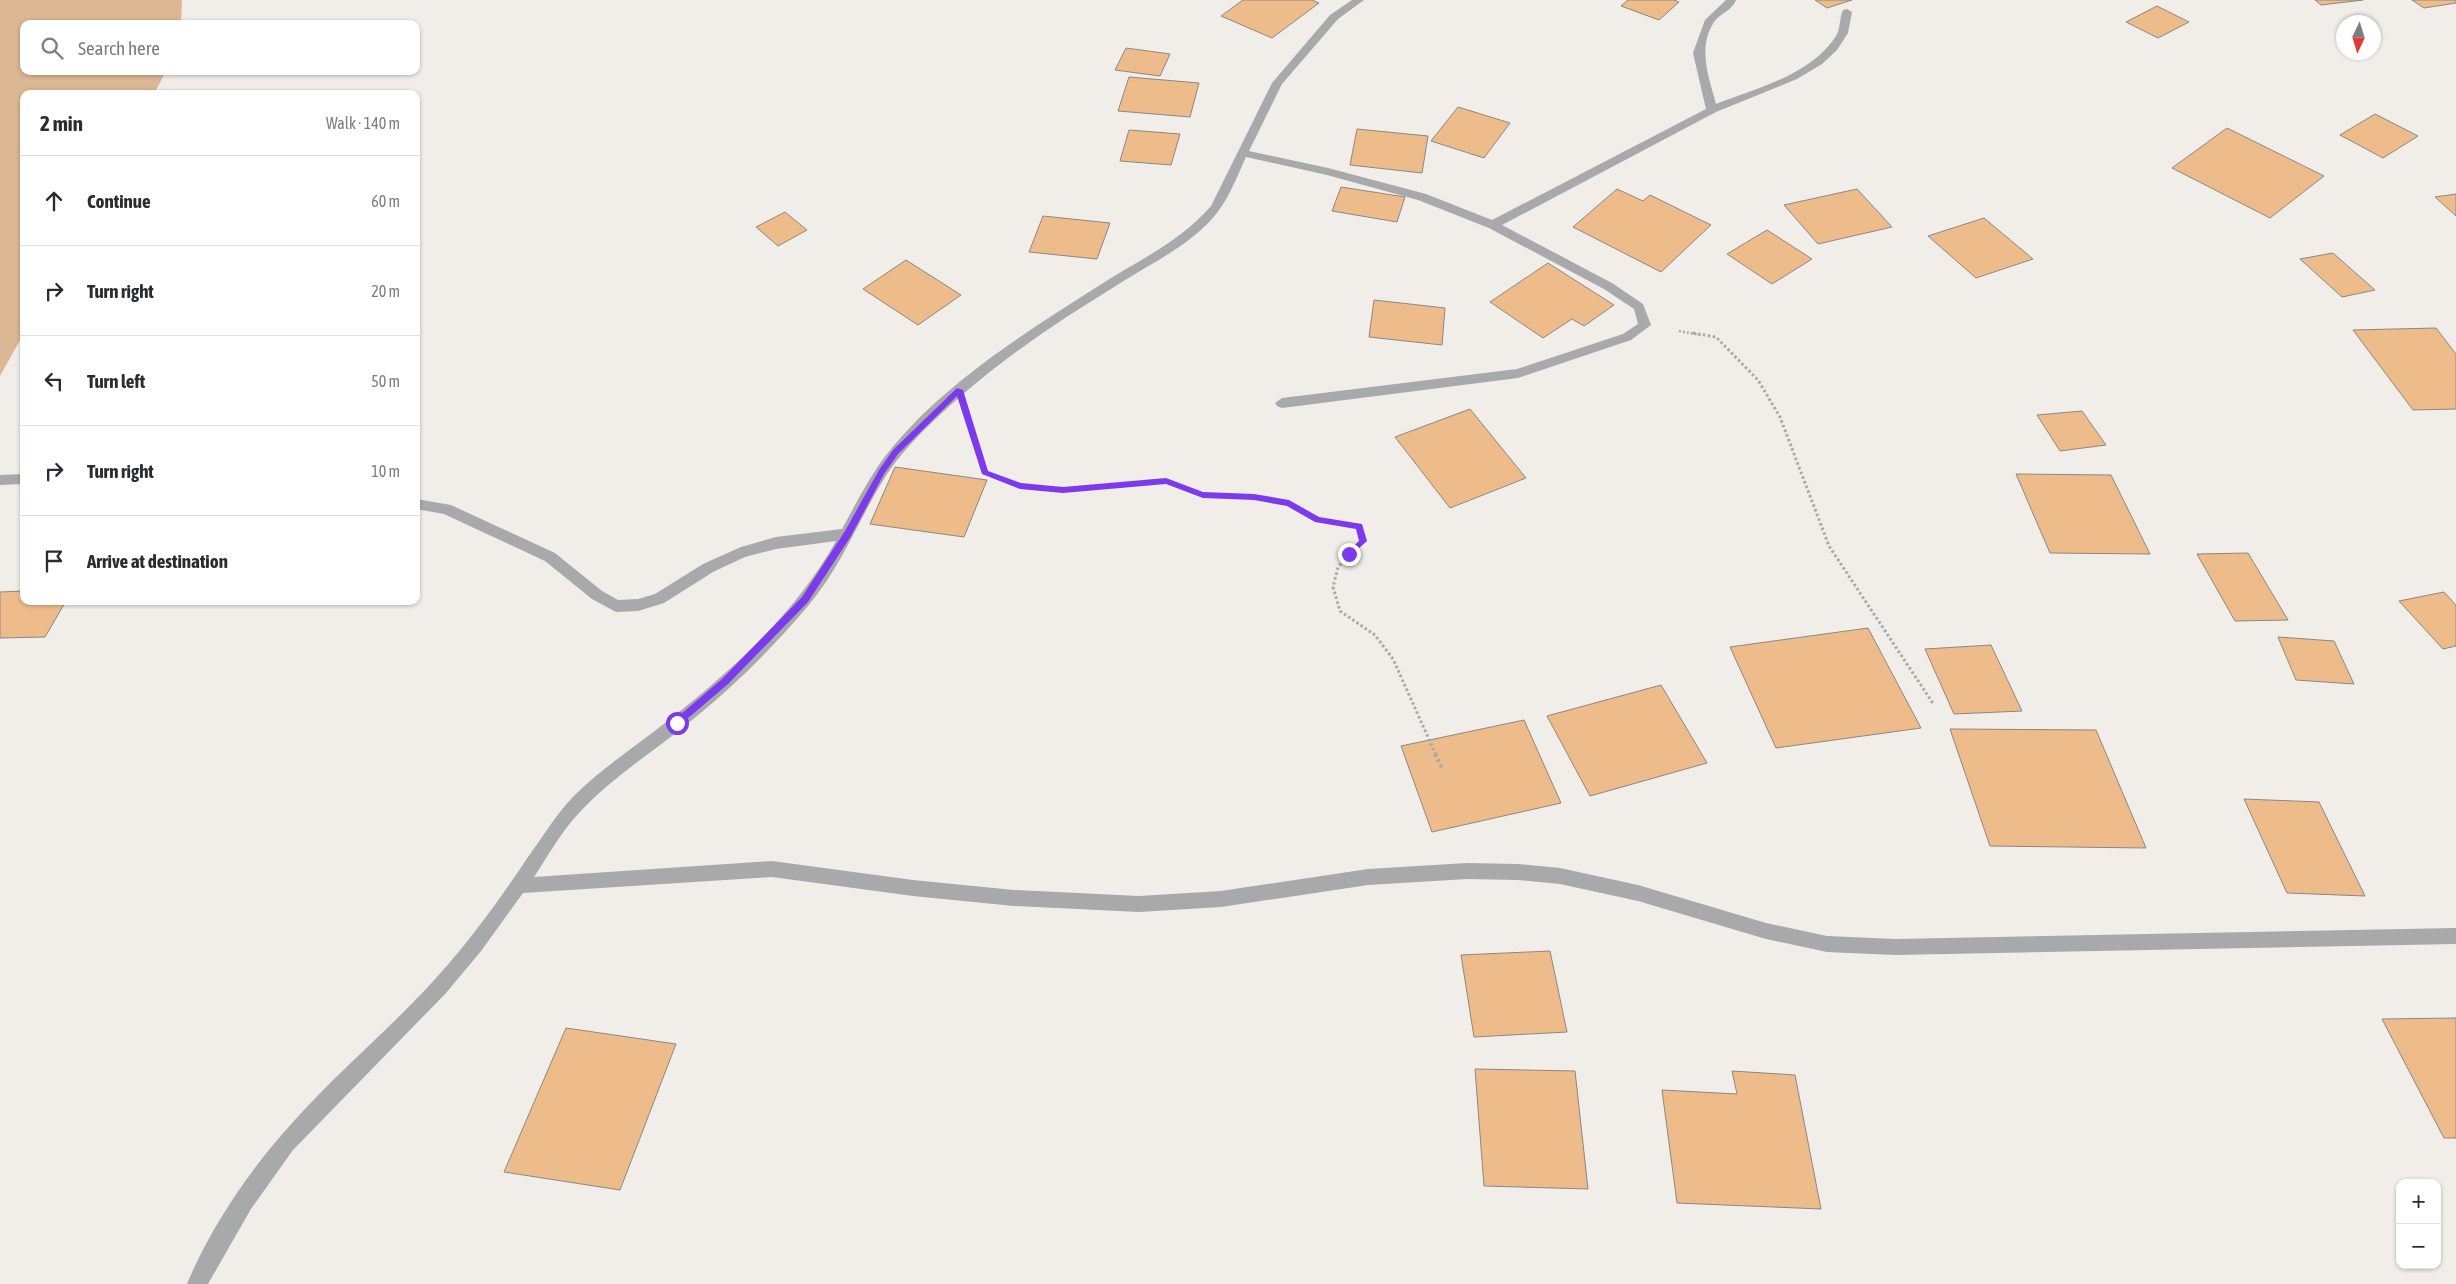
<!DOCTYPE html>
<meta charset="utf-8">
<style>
body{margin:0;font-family:"Asap Condensed",sans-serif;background:#f7f7f7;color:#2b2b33}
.controls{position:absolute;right:15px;bottom:15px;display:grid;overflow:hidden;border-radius:10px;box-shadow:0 1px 4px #0004}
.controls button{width:45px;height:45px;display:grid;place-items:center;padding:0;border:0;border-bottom:1px solid #e1e1e2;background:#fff;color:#2b2b33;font:25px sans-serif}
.compass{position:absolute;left:2336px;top:15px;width:45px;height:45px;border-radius:50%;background:#fff;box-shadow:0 1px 4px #0004;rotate:184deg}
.stop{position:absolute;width:15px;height:15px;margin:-11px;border:4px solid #7c3aed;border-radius:50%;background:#fff}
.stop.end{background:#7c3aed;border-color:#fff;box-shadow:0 1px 5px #0008}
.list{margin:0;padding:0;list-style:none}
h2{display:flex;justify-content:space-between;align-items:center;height:65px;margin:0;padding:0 20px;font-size:21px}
h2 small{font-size:16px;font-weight:400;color:#7c7c81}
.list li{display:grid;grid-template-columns:32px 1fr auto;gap:15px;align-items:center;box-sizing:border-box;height:90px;padding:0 20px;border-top:1px solid #e1e1e2}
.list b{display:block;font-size:19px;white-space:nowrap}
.list em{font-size:16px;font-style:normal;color:#7c7c81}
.icon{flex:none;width:28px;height:28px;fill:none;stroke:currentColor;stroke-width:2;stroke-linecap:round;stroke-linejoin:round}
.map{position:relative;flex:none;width:2456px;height:1284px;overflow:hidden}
.search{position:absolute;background:#fff;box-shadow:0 1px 4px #0004;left:20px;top:20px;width:400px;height:55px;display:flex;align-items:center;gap:12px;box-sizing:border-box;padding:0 18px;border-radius:10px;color:#7c7c81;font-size:19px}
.panel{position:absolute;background:#fff;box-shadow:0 1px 4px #0004;left:20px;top:90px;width:400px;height:515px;border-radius:10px}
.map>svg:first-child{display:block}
</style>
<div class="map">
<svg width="2456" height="1284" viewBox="0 0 2456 1284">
<rect width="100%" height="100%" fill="#f1ede9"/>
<path fill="#dbb793" d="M0,0H182L181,24H24V71H166L154,94H24V333L0,376Z"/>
<path fill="#eebc8b" stroke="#8b8784" d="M1243,0H1312L1319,3L1272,38L1221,16Z
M1628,0H1674L1679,2L1659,20L1621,6Z
M1815,0H1852L1827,8Z
M2315,0H2363L2321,5Z
M2412,0H2456V3L2424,8Z
M2157,6L2189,22L2158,38L2126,22Z
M1126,48L1170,54L1160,76L1115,70Z
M1129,77L1199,83L1190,117L1118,111Z
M1458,107L1510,123L1484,158L1431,141Z
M2375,114L2418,136L2383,158L2340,135Z
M2227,128L2324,176L2270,218L2172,168Z
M1357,129L1428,136L1422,173L1350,165Z
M1129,130L1180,134L1171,165L1120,161Z
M1341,187L1405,197L1397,222L1332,211Z
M1617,189L1643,201L1650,195L1711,225L1661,272L1573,227Z
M1857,189L1892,227L1818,244L1784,205Z
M2456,194V216L2435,197Z
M785,212L807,230L778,246L756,227Z
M1043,216L1110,223L1097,259L1029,252Z
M1984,218L2033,259L1976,278L1928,236Z
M1767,230L1812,259L1772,284L1727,254Z
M2333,253L2375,290L2342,297L2300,259Z
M906,260L961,295L918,325L863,289Z
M1548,263L1614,305L1584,326L1572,319L1543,338L1490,302Z
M1374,300L1445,308L1442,345L1369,337Z
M2436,328L2456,354V409L2413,410L2353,330Z
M1470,409L1526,478L1450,508L1395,437Z
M2082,411L2106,445L2060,451L2037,415Z
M895,467L987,480L964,537L870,524Z
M2016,474L2111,475L2150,554L2050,553Z
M2248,553L2288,620L2235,621L2197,554Z
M24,591V601H66L45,637L0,638V592Z
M2444,592L2456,605V646L2443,649L2399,601Z
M1868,628L1921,728L1776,748L1730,647Z
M2278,637L2334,641L2354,684L2296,680Z
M1991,645L2022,711L1954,714L1925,649Z
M1661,685L1707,763L1590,796L1547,716Z
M1524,720L1561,803L1432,832L1401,746Z
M1950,729L2096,730L2146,848L1990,846Z
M2244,799L2319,802L2365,896L2287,893Z
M1550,951L1567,1032L1474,1037L1461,955Z
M2456,1018V1138H2444L2382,1019Z
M566,1028L676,1044L620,1190L504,1172Z
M1475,1069L1575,1071L1588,1189L1484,1186Z
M1732,1071L1795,1075L1821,1209L1677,1203L1662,1090L1737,1094Z"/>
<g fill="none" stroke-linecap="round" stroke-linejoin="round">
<path stroke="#aba8a5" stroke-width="2.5" stroke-dasharray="2 2" stroke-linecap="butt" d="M1679,331L1701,335"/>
<path stroke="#aba8a5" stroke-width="3" stroke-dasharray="2.5 2.5" stroke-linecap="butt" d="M1693,333L1716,337L1758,380L1780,417L1829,546L1934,705
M970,427L985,472L1020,486L1063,490L1166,481L1203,495L1254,497L1289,503L1318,520L1359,526L1363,541L1338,567L1333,587L1340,611L1375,635L1393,659L1436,755"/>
<path stroke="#aba8a5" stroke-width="4" stroke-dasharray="3 3" stroke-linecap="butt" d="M1435,754L1442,768"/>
<path fill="#a7a9aa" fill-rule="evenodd" d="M1352,0H1364L1338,19L1282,84L1249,151L1328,168L1426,194L1492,220L1706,109L1693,53L1705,20L1726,0H1736C1732,11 1720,13 1714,22C1697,48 1709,77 1716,104C1757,88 1811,75 1836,36C1841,28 1839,18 1843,10L1847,9L1852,12L1848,33L1837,50L1822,64L1797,79L1716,112L1502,225L1612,283L1643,304L1651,325L1631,340L1518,378L1282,408L1277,406L1275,403L1282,398L1517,369L1623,334L1638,324L1634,309L1604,289L1489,228L1418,200L1327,175L1246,157C1236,179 1227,203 1211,220C1186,247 1152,263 1122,282C1067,316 1011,352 962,395C935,419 907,444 887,474C859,518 842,566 808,606C771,650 728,692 682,728C647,756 609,780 578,814C561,832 548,856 534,877L772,861L913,880L1014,890L1139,896L1221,891L1368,869L1467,863L1518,864L1560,868L1638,885L1766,923L1827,936L1895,939L2456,928V944L1895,955L1827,952L1766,939L1638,901L1560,884L1518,880L1467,879L1368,885L1221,907L1139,912L1014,906L913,896L772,877L523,893L481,951L446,993L293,1150L251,1209L208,1284H187C211,1226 251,1168 293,1122C343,1066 402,1019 451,961C479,928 504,893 528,857C545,834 559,809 580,790C608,764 640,743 670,719C733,670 797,611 836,541L776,549L745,557L713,572L664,603L638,611L616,612L592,599L545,561L444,514L416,509V499L451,505L555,553L602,591L618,600L638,599L655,594L703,564L741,547L776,537L842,529C856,504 869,477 887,454C943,383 1025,333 1100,285C1139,260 1181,241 1211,206L1272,83L1330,15Z
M24,474V484L0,485V475Z"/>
</g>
<path fill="#7c3aed" d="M957,388L963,390L988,471L1021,483L1063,487L1166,478L1203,492L1254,494L1289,500L1319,517L1362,524L1367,541L1349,557L1345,554L1347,552L1359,541L1356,529L1315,522L1287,506L1254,500L1203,498L1166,484L1063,493L1020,489L982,474L957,396L898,454L884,474L851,536L808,602L728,684L680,725H674V720L722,679L802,597L845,531L879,470L893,450Z"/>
</svg>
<div class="controls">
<button>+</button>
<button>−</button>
</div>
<svg class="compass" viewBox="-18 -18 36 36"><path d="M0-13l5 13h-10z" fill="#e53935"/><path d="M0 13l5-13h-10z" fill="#7c7c81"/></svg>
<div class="stop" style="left:677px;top:723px"></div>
<div class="stop end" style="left:1349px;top:554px"></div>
<div class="search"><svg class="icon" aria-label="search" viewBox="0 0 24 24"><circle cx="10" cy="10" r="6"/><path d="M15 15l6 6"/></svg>Search here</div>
<section class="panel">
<h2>2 min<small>Walk · 140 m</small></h2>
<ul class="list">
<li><svg class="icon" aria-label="ahead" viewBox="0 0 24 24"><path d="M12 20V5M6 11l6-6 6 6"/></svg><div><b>Continue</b></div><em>60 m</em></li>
<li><svg class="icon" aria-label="right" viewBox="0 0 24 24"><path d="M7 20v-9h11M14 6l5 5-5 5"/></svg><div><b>Turn right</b></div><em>20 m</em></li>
<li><svg class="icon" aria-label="left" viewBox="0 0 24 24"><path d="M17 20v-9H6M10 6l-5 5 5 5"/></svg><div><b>Turn left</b></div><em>50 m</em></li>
<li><svg class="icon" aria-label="right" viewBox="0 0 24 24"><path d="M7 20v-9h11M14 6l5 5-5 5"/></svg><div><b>Turn right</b></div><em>10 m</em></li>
<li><svg class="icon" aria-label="arrive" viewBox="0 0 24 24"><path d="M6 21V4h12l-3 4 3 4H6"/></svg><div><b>Arrive at destination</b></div></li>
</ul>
</section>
</div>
